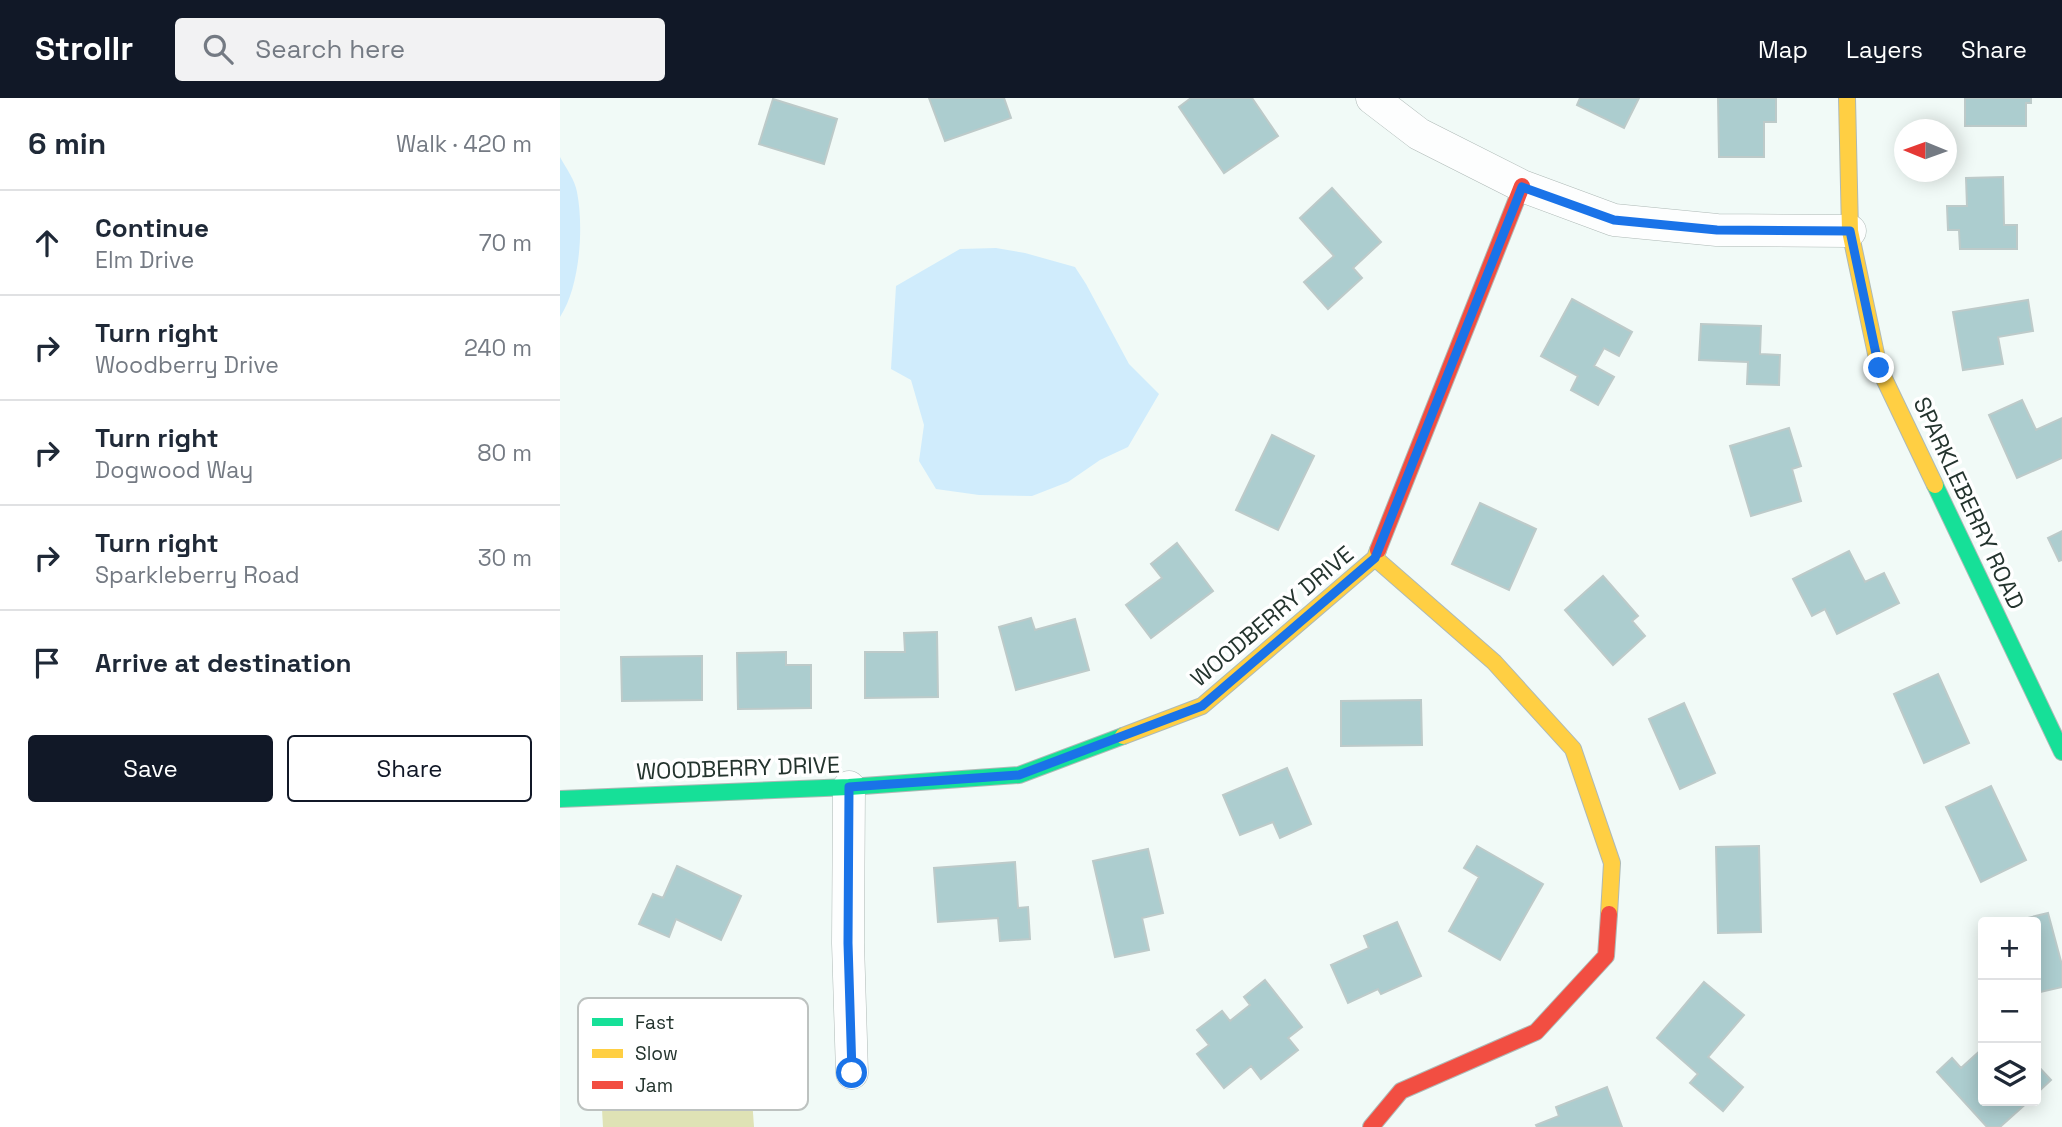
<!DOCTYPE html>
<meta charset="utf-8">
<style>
body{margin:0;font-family:"Space Grotesk",sans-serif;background:#f2f2f3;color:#1f2937}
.controls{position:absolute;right:21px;bottom:21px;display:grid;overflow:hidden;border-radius:7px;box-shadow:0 4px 18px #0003}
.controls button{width:63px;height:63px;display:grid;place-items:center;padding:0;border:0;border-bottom:2px solid #e0e1e3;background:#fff;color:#1f2937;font:35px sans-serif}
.compass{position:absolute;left:1334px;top:21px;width:63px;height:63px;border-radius:50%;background:#fff;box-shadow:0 4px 18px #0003;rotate:271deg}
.stop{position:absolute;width:21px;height:21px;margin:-16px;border:5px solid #1a73e8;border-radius:50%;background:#fff}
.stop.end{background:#1a73e8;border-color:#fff;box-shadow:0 2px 7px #0008}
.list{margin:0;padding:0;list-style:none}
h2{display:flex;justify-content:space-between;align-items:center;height:91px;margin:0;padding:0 28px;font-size:30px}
h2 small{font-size:23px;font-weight:400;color:#747a83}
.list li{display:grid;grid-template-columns:46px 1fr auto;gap:21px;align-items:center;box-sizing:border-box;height:105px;padding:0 28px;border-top:2px solid #e0e1e3}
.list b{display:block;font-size:26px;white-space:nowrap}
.list p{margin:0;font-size:23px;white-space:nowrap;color:#747a83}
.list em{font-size:23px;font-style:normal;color:#747a83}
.actions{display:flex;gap:14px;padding:21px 28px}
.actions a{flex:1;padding:16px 0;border:2px solid #111827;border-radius:7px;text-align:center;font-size:24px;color:#111827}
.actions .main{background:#111827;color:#fff}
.icon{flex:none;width:38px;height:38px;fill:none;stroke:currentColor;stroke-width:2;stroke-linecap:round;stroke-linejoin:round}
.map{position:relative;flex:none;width:1502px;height:1029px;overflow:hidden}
header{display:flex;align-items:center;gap:42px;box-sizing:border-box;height:98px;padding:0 35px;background:#111827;color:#fff}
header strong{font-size:33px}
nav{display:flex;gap:38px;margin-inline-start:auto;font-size:24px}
.search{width:490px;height:63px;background:#f2f2f3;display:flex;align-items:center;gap:18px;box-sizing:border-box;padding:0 24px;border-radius:7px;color:#747a83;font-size:26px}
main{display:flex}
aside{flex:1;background:#fff}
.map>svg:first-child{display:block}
</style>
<header>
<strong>Strollr</strong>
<div class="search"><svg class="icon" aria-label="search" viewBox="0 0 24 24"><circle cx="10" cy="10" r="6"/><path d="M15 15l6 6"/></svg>Search here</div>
<nav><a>Map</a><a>Layers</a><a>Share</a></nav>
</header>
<main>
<aside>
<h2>6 min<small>Walk · 420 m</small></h2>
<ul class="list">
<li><svg class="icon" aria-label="ahead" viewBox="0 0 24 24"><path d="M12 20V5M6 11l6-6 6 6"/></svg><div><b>Continue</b><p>Elm Drive</p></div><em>70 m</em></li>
<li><svg class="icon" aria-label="right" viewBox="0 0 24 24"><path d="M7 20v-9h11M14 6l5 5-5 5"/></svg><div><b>Turn right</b><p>Woodberry Drive</p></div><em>240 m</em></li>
<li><svg class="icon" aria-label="right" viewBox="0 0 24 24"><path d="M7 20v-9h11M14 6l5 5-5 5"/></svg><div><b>Turn right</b><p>Dogwood Way</p></div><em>80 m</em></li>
<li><svg class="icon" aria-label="right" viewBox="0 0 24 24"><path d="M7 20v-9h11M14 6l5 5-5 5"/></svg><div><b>Turn right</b><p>Sparkleberry Road</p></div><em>30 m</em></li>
<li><svg class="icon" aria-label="arrive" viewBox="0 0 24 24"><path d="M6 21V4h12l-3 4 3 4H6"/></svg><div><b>Arrive at destination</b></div></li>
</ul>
<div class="actions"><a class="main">Save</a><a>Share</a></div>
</aside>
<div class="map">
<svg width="1502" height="1029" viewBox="0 0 1502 1029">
<rect width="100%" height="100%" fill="#f1faf7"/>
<path fill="#dfe2b5" d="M191,986L194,1029H43L41,993Z"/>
<path fill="#d0ecfc" d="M0,59C6,70 15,82 17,94C24,129 20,189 0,219Z
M436,150L465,155L515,169L526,186L569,266L599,296L568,349L540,362L508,384L472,398L419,397L376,391L359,363L364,327L351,282L331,271L336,188L400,151Z"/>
<path fill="#accdcf" stroke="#bdcac9" stroke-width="2" d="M369,0H444L451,20L385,43Z
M631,0H692L718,38L664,75L619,9Z
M1020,0H1079L1064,30L1017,7Z
M1158,0H1216V24H1204V59H1159Z
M1405,0H1471V5H1466V28H1405Z
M213,1L277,21L264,66L199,46Z
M1443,79L1444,127H1457V151H1400L1399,132H1388L1387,108H1407L1406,80Z
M772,90L821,144L793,170L802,180L768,211L744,184L774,158L740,120Z
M1012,201L1072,234L1059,258L1044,250L1034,268L1054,279L1038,307L1011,292L1018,278L981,258Z
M1468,202L1473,233L1438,239L1443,266L1403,272L1393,214Z
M1141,226L1201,228L1200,256L1220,257L1219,287L1187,286L1188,264L1139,262Z
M1462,302L1476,332L1502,320V360L1457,380L1429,317Z
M1229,330L1241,368L1232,371L1241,403L1191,418L1170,348Z
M712,337L754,358L718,432L676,412Z
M920,405L976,431L949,492L892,466Z
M1502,433V462L1499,463L1488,440Z
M617,445L653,493L591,540L566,507L602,480L591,466Z
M1289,453L1305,484L1324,475L1339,505L1277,536L1265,511L1252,518L1233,481Z
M1043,478L1078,518L1072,523L1085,538L1053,567L1005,512Z
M471,520L475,532L515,521L529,572L456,592L439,529Z
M377,534L378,599L305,600V554H345L344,535Z
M226,554V567H251V610L178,611L177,555Z
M142,558V602L62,603L61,559Z
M1378,576L1409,645L1364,665L1334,596Z
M861,602L862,647L781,648V603Z
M1124,605L1155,675L1120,691L1089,621Z
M727,670L751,726L720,740L713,724L680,737L663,697Z
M1431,688L1466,762L1421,784L1386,709Z
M917,748L983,786L940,862L889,833L919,779L904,770Z
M1199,748L1201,834L1158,835L1156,749Z
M588,751L603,815L582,820L589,852L555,859L533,763Z
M455,764L458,810L468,809L470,841L440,843L438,820L378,824L374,770Z
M117,768L181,798L161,842L116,821L109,839L79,826L93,796L103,800Z
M1488,815L1502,867V889L1476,895V824H1451Z
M837,824L861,878L821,896L818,891L788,905L771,867L809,850L804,838Z
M705,882L742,929L728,940L738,952L701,981L691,968L664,990L637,956L649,947L637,932L662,913L670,923L690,907L684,899Z
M1144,884L1184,917L1148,959L1183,989L1163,1013L1130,985L1138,976L1097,940Z
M1423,950V1003H1469L1440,1029H1427L1377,974L1392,960L1401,970Z
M1476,966L1491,982L1476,996Z
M1047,989L1062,1029H977L976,1027L999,1018L996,1009Z"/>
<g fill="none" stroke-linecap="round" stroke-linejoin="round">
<g stroke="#aeb9b6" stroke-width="33">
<path id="street" d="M812,0L859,36L962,88L1054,122L1157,132L1290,133
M289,689L288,845L292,975"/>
</g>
<g stroke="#aeb9b6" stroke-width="18">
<path id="fast" d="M1375,387L1502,654
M0,701L289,689L459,677L563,638"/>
</g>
<g stroke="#aeb9b6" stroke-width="18">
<path id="slow" d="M1287,0L1290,133L1319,270L1375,387
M815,460L934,564L1013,651L1052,765L1049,816
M563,638L642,608L815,460L818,452"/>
</g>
<g stroke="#aeb9b6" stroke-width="18">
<path id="jam" d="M818,452L962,88
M811,1029L841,993L976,934L1046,858L1049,816"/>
</g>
<use href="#street" stroke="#fdfefe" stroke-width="32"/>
<use href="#fast" stroke="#16e098" stroke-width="16"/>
<use href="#slow" stroke="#ffcf43" stroke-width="16"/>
<use href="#jam" stroke="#f24e42" stroke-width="16"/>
</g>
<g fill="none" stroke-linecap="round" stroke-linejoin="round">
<path stroke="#1a73e8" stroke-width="9" d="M292,975L288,845L289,689L459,677L642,608L815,460L962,89L1054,122L1157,132L1290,133L1319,270"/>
</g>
<g text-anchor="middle" stroke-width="7" stroke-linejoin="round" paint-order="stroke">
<g font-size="23" fill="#24342e" stroke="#fff">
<text transform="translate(1409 405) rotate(65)" y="8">SPARKLEBERRY ROAD</text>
<text transform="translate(712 518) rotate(-40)" y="8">WOODBERRY DRIVE</text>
<text transform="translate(178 670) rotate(-2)" y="8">WOODBERRY DRIVE</text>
</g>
</g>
<rect x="18" y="900" width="230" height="112" rx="10" fill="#fff" stroke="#bdc2c0" stroke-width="2"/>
<rect x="32" y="920" width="31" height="8" fill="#16e098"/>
<rect x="32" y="951" width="31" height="9" fill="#ffcf43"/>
<rect x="32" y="983" width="31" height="8" fill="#f24e42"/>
<g font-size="19" fill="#24342e">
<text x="75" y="931">Fast</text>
<text x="75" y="962">Slow</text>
<text x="75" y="994">Jam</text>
</g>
</svg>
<div class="controls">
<button>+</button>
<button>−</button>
<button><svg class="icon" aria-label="layers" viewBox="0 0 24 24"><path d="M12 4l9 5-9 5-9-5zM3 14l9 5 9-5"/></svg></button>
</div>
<svg class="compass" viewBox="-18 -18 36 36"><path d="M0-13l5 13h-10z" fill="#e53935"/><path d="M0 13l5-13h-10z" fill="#747a83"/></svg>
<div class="stop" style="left:292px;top:975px"></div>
<div class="stop end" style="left:1319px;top:270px"></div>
</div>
</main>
